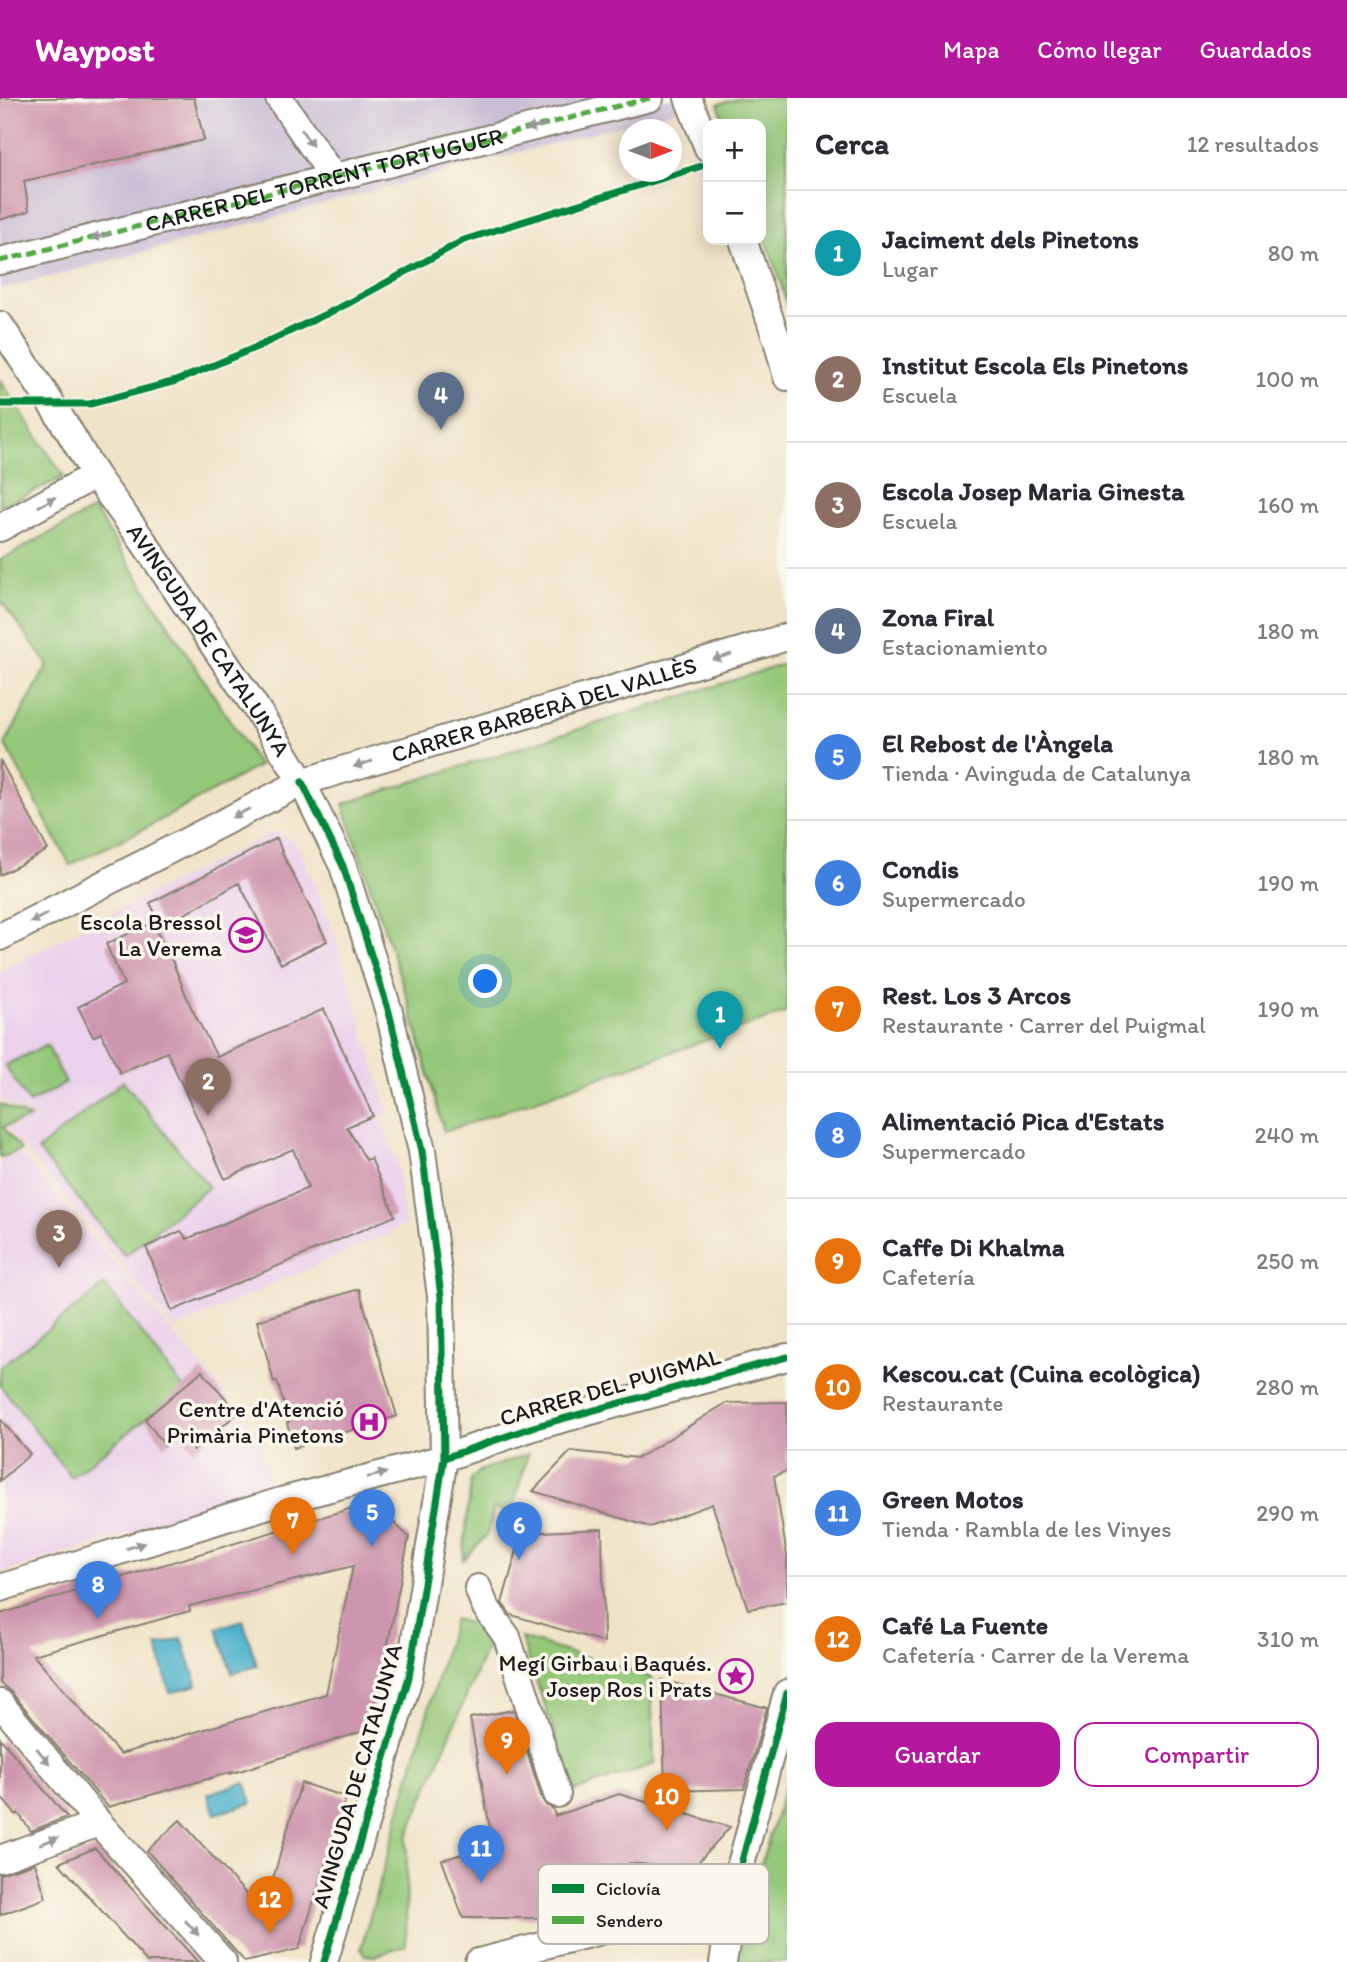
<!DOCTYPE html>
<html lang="es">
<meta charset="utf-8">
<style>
body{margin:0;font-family:Itim,sans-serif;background:#f2f2f3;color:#2b2b33}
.controls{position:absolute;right:21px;top:21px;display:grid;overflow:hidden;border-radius:14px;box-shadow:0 4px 18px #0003}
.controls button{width:63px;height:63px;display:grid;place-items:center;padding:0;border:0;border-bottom:2px solid #e1e1e2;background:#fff;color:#2b2b33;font:35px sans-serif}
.compass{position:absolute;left:619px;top:21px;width:63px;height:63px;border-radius:50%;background:#fff;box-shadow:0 4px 18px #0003;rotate:90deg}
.you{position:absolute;left:486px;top:884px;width:24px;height:24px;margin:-18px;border:5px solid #fff;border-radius:50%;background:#1a73e8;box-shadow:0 0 0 10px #1a73e833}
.badge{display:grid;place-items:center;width:46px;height:46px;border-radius:50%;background:#b5179e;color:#fff;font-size:23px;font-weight:700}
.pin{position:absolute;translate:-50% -58px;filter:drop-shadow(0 2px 4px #0008)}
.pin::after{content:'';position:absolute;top:37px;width:24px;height:21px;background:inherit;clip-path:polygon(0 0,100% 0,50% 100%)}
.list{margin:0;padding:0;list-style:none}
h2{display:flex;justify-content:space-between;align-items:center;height:91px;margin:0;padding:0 28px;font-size:30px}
h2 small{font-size:23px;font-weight:400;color:#7c7c81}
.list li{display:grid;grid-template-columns:46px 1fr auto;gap:21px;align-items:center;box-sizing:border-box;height:126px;padding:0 28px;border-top:2px solid #e1e1e2}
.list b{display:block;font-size:26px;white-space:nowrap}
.list p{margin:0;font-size:23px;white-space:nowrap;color:#7c7c81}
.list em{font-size:23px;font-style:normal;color:#7c7c81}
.actions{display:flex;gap:14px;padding:21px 28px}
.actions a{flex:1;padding:16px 0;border:2px solid #b5179e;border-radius:21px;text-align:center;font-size:24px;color:#b5179e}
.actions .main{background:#b5179e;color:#fff}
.map{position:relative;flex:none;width:787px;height:1864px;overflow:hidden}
header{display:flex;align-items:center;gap:42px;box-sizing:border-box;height:98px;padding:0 35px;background:#b5179e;color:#fff}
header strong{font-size:33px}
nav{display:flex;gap:38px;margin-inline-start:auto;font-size:24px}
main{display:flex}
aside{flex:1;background:#fff}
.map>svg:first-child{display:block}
</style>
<header>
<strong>Waypost</strong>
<nav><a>Mapa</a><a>Cómo llegar</a><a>Guardados</a></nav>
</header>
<main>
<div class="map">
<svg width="787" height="1864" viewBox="0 0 787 1864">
<rect width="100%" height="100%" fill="#fbf7ec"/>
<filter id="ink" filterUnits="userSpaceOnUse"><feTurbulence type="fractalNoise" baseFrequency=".0143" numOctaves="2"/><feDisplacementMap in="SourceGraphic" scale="14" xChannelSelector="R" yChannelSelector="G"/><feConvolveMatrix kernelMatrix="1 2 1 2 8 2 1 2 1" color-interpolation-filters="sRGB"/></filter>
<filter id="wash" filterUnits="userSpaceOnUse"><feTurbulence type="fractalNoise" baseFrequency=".00686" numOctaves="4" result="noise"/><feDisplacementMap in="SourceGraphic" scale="28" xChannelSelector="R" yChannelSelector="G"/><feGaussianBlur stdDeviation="1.57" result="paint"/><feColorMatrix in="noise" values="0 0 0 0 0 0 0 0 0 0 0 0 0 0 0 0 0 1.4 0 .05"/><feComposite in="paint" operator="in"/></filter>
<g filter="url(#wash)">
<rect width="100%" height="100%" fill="#f0e4c8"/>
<path fill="#ebd1eb" d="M275,733L293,743L304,760L337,843L389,1016L381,1021L396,1060L406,1127L174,1231L7,1030L34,1020L0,1002V872Z
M20,1055L209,1277L259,1338L272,1393L0,1475V1064Z"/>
<path fill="#cbbfd5" d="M0,0H672L678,12L27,185L0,191Z"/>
<path fill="#94c879" stroke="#58724a" stroke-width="2" d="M740,0H787V209L780,182L761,129V26H725L718,6Z
M0,282L64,379L0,409Z
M94,411L259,668L148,729L70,767L5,646L48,566L0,502V462Z
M787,565V914L444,1034L409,906L343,706Z
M47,947L66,985L29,1005L5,967Z
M123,983L209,1089L125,1158L38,1052Z
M0,1006L30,1020L3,1029L21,1052L0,1060Z
M105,1187L184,1291L71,1379L0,1287V1269Z
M528,1356L511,1416L494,1410L487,1437L463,1462L471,1381L479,1373Z
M454,1521L494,1532L407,1739L406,1847L374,1858L366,1857L361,1850Z
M521,1540L651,1579L654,1666L575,1693Z
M787,1682V1864H735L737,1844Z"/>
<path fill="#4eb2cc" stroke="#356774" stroke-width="2" d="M243,1522L257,1568L232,1575L217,1530Z
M182,1540L197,1587L170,1595L157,1548Z
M245,1684L252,1705L215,1716L208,1696Z"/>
<g id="blocks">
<path fill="#ce96ae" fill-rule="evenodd" d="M0,0H194L204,42L24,83L29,113L0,122Z
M0,662L48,752L0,777Z
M277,740L284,759L327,843L281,866L239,785L162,829L150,805Z
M152,825L171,860L191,909L217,959L324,911L373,1018L347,1029L366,1062L371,1060L395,1118L172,1213L146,1149L181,1133L187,1141L308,1090L293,1051L225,1081L167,954L120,975L101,935L93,939L78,909L124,886L106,846Z
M359,1191L397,1318L294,1350L287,1325L289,1324L277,1283L274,1284L257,1223Z
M202,1273L238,1315L194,1352L180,1335L165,1348L145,1321Z
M787,1304V1373L774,1378L787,1458V1504L748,1511L712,1406L650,1429L533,1393L571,1353L638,1360L726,1305Z
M0,1321L30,1356L0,1383Z
M372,1404L409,1439L383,1571L367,1632L230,1676L232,1674L108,1709L12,1595L0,1585V1516ZM353,1468L326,1596L120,1656L33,1557L190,1513L189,1508Z
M602,1431L604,1544L511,1517L502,1505L522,1435Z
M662,1582L767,1610L744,1691L665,1693Z
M514,1612L542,1701L546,1707L553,1711L555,1718L619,1696L730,1729L692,1771L630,1765L542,1820H463L442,1762L493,1747L470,1620Z
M0,1640L67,1719L31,1733L18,1715L16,1717L0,1698Z
M301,1685L346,1699L299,1851L245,1864L147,1753L180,1722L263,1815Z
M95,1750L198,1864H147L59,1765Z
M35,1765L46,1800L0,1817V1776Z"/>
</g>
</g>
<g filter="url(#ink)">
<use href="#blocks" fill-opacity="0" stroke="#868072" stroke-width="2"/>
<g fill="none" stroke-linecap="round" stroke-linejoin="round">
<g stroke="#868072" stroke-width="30">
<g id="minor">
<path d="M279,0L334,80"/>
<path d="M688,0L708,50"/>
<path d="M743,142L777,242L787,279"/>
<path id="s1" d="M0,163L650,0"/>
<path id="s2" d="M0,227L69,333L95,377L143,443L256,610L302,684L343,768L389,914L422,1053L441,1198L444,1360L409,1579L324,1864"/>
<path d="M0,430L95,377"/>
<path id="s3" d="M0,839L302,684L787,539"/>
<path d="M0,1490L281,1403L444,1360L533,1329L787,1259"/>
<path d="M478,1490L485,1508L507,1539L557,1696"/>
<path d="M0,1605L99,1725L223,1864"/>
<path d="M0,1761L99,1725"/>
<path d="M478,1864L732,1800"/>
<path d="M723,1864L728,1835L732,1800L787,1595"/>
</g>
</g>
<use href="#minor" stroke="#fff" stroke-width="26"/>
<path stroke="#52a943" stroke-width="5" stroke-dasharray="10 5" stroke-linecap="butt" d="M0,163L650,0"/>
<g stroke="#fbf7ec" stroke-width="11">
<path id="cycleway" d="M0,306H90L176,283L259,248L349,205L464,142L708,66
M302,684L343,768L389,914L422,1053L441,1198L444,1360L409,1579L324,1864
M444,1360L533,1329L787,1259
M732,1800L787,1595"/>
</g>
<use href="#cycleway" stroke="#00873e" stroke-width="7"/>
</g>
<defs><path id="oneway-solid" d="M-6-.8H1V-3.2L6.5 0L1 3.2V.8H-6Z" transform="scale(1.75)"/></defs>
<g fill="#999">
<use href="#oneway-solid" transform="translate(536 29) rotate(166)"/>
<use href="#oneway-solid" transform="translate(307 40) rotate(55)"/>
<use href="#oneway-solid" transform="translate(101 138) rotate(166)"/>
<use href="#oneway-solid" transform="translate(47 404) rotate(-29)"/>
<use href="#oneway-solid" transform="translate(722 559) rotate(163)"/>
<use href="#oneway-solid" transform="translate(363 666) rotate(163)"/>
<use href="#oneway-solid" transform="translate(241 715) rotate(153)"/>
<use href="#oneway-solid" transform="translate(39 820) rotate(153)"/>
<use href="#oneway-solid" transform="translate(377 1377) rotate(-15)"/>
<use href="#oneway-solid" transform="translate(135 1448) rotate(-17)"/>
<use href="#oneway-solid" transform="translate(43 1658) rotate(51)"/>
<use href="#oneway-solid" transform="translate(49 1743) rotate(-20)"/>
<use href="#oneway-solid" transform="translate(192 1830) rotate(48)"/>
</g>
</g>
<defs>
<g id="school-ring" transform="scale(1.75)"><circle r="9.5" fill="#fbf7ec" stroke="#b5179e" stroke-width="1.5"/><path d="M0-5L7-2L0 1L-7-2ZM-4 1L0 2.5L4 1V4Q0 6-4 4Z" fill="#b5179e"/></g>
<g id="hospital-ring" transform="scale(1.75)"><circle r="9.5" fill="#fbf7ec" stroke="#b5179e" stroke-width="1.5"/><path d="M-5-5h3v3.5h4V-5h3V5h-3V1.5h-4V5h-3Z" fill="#b5179e"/></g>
<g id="sight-ring" transform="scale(1.75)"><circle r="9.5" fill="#fbf7ec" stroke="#b5179e" stroke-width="1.5"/><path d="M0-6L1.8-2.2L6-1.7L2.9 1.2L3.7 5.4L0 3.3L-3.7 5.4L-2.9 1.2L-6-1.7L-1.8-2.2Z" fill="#b5179e"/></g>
</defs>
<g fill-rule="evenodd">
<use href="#school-ring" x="246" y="837"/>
<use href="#hospital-ring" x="369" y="1324"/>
<use href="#sight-ring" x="736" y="1578"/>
</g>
<g text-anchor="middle" stroke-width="7" stroke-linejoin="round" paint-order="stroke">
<g font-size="23" fill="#1c1c1c" stroke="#fbf7ec">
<text dy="8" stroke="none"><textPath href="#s1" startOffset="334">CARRER DEL TORRENT TORTUGUER</textPath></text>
<text dy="8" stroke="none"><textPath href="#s2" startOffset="378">AVINGUDA DE CATALUNYA</textPath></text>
<text dy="8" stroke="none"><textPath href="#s3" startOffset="592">CARRER BARBERÀ DEL VALLÈS</textPath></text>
<text transform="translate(610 1289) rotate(-16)" y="8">CARRER DEL PUIGMAL</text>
<text transform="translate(357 1678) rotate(-74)" y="8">AVINGUDA DE CATALUNYA</text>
</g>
<g font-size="23" fill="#1c1c1c" stroke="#fbf7ec" text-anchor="end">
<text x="222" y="832">Escola Bressol<tspan x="222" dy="26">La Verema</tspan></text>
<text x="344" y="1319">Centre d'Atenció<tspan x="344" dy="26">Primària Pinetons</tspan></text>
<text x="712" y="1573">Megí Girbau i Baqués.<tspan x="712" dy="26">Josep Ros i Prats</tspan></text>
</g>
</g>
<rect x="538" y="1766" width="231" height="80" rx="10" fill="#fbf7ec" stroke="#b8b5ae" stroke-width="2"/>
<rect x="552" y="1786" width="32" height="9" fill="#00873e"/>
<rect x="552" y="1818" width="32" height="8" fill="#52a943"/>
<g font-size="19" fill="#1c1c1c">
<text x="596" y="1797">Ciclovía</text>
<text x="596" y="1829">Sendero</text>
</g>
</svg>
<div class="controls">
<button>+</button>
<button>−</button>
</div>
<svg class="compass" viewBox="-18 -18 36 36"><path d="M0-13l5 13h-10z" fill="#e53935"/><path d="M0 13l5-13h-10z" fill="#7c7c81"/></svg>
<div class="you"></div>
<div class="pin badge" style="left:720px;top:951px;background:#0f9aa8">1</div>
<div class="pin badge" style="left:208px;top:1018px;background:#8d6e63">2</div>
<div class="pin badge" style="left:59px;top:1170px;background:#8d6e63">3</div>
<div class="pin badge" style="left:441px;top:332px;background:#5c6f8a">4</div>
<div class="pin badge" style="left:372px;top:1449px;background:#3f7fe0">5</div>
<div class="pin badge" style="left:519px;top:1462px;background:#3f7fe0">6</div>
<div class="pin badge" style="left:293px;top:1457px;background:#e8710a">7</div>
<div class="pin badge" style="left:98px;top:1521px;background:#3f7fe0">8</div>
<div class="pin badge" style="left:507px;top:1677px;background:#e8710a">9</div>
<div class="pin badge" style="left:667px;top:1733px;background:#e8710a">10</div>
<div class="pin badge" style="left:481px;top:1785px;background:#3f7fe0">11</div>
<div class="pin badge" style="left:270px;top:1836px;background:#e8710a">12</div>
</div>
<aside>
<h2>Cerca<small>12 resultados</small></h2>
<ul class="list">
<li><span class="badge" style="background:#0f9aa8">1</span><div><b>Jaciment dels Pinetons</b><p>Lugar</p></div><em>80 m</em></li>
<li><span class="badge" style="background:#8d6e63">2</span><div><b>Institut Escola Els Pinetons</b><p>Escuela</p></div><em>100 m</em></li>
<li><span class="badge" style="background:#8d6e63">3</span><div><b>Escola Josep Maria Ginesta</b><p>Escuela</p></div><em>160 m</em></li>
<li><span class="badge" style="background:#5c6f8a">4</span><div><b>Zona Firal</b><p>Estacionamiento</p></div><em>180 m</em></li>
<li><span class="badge" style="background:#3f7fe0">5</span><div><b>El Rebost de l'Àngela</b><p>Tienda · Avinguda de Catalunya</p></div><em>180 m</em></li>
<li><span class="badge" style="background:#3f7fe0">6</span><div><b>Condis</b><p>Supermercado</p></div><em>190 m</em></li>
<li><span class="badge" style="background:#e8710a">7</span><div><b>Rest. Los 3 Arcos</b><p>Restaurante · Carrer del Puigmal</p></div><em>190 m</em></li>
<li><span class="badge" style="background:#3f7fe0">8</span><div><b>Alimentació Pica d'Estats</b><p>Supermercado</p></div><em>240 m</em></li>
<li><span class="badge" style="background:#e8710a">9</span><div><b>Caffe Di Khalma</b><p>Cafetería</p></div><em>250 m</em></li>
<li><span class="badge" style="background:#e8710a">10</span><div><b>Kescou.cat (Cuina ecològica)</b><p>Restaurante</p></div><em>280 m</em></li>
<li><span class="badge" style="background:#3f7fe0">11</span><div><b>Green Motos</b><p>Tienda · Rambla de les Vinyes</p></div><em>290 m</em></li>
<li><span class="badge" style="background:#e8710a">12</span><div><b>Café La Fuente</b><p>Cafetería · Carrer de la Verema</p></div><em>310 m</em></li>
</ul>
<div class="actions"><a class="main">Guardar</a><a>Compartir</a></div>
</aside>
</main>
